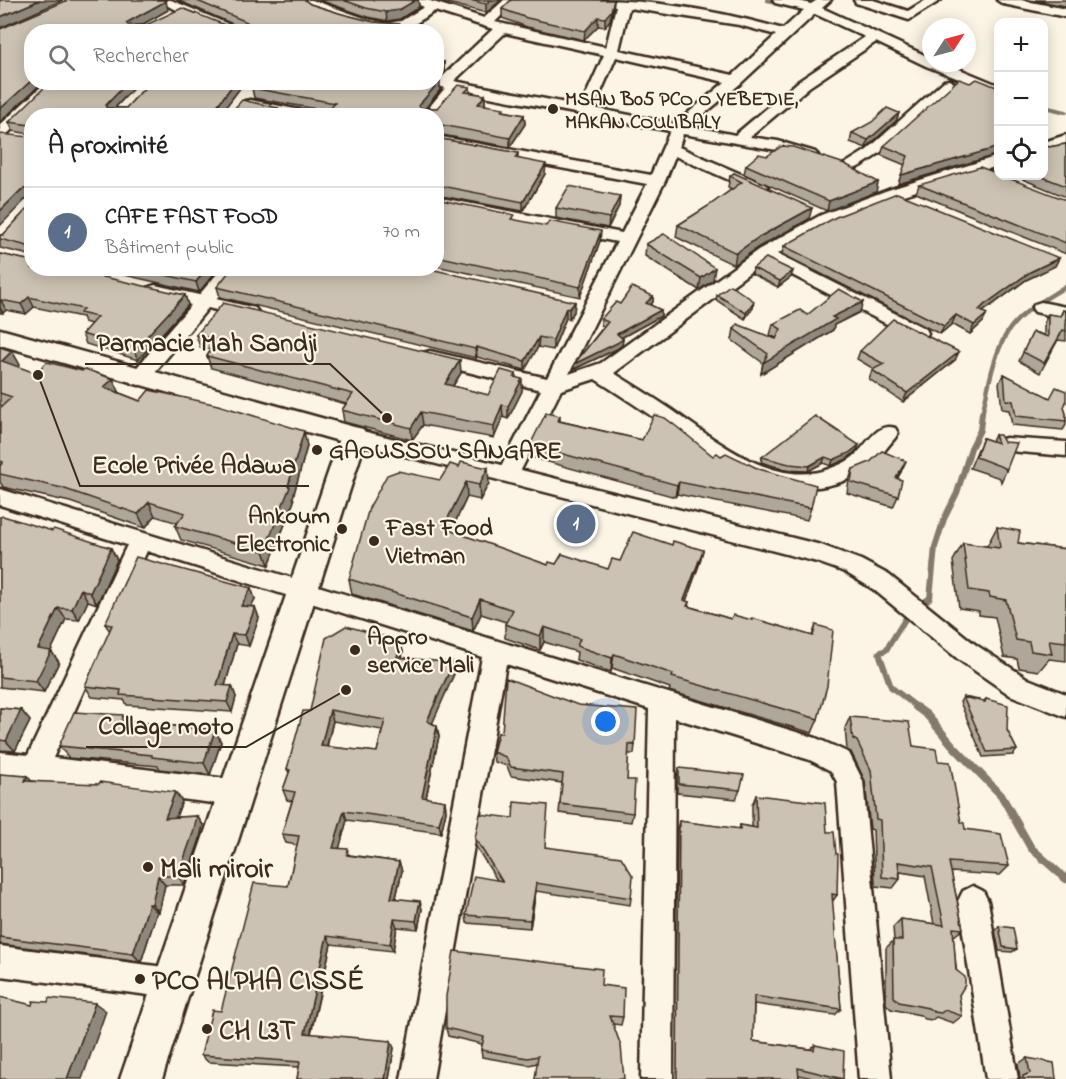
<!DOCTYPE html>
<html lang="fr">
<meta charset="utf-8">
<style>
body{margin:0;font-family:"Indie Flower",sans-serif;background:#f2f2f2;color:#202124}
.controls{position:absolute;right:18px;top:18px;display:grid;overflow:hidden;border-radius:12px;box-shadow:0 3px 15px #0003}
.controls button{width:54px;height:54px;display:grid;place-items:center;padding:0;border:0;border-bottom:2px solid #e0e0e0;background:#fff;color:#202124;font:30px sans-serif}
.compass{position:absolute;left:922px;top:18px;width:54px;height:54px;border-radius:50%;background:#fff;box-shadow:0 3px 15px #0003;rotate:54deg}
.you{position:absolute;left:606px;top:722px;width:21px;height:21px;margin:-15px;border:4px solid #fff;border-radius:50%;background:#1a73e8;box-shadow:0 0 0 9px #1a73e833}
.badge{display:grid;place-items:center;width:39px;height:39px;border-radius:50%;background:#d93025;color:#fff;font-size:20px;font-weight:700}
.pin{position:absolute;translate:-50% -50%;border:3px solid #fff;box-shadow:0 2px 6px #0006}
.list{margin:0;padding:0;list-style:none}
h2{display:flex;justify-content:space-between;align-items:center;height:78px;margin:0;padding:0 24px;font-size:26px}
h2 small{font-size:20px;font-weight:400;color:#757577}
.list li{display:grid;grid-template-columns:39px 1fr auto;gap:18px;align-items:center;box-sizing:border-box;height:90px;padding:0 24px;border-top:2px solid #e0e0e0}
.list b{display:block;font-size:22px;white-space:nowrap}
.list p{margin:0;font-size:20px;white-space:nowrap;color:#757577}
.list em{font-size:20px;font-style:normal;color:#757577}
.icon{flex:none;width:33px;height:33px;fill:none;stroke:currentColor;stroke-width:2;stroke-linecap:round;stroke-linejoin:round}
.map{position:relative;flex:none;width:1066px;height:1079px;overflow:hidden}
.search{position:absolute;background:#fff;box-shadow:0 3px 15px #0003;left:24px;top:24px;width:420px;height:66px;display:flex;align-items:center;gap:15px;box-sizing:border-box;padding:0 21px;border-radius:24px;color:#757577;font-size:22px}
.panel{position:absolute;background:#fff;box-shadow:0 3px 15px #0003;left:24px;top:108px;width:420px;height:168px;border-radius:24px}
.map>svg:first-child{display:block}
</style>
<div class="map">
<svg width="1066" height="1079" viewBox="0 0 1066 1079">
<rect width="100%" height="100%" fill="#fcf5e5"/>
<filter id="ink" filterUnits="userSpaceOnUse"><feTurbulence type="fractalNoise" baseFrequency=".0167" numOctaves="2"/><feDisplacementMap in="SourceGraphic" scale="12" xChannelSelector="R" yChannelSelector="G"/><feConvolveMatrix kernelMatrix="1 2 1 2 8 2 1 2 1" color-interpolation-filters="sRGB"/></filter>
<g filter="url(#ink)">
<g fill="none" stroke-linecap="round" stroke-linejoin="round">
<path stroke="#85796b" stroke-width="4" d="M767,0L781,3
M1044,107L1066,112"/>
<path stroke="#85796b" stroke-width="4.5" d="M982,415C988,388 993,356 1007,333C1020,312 1046,299 1066,286"/>
<path stroke="#85796b" stroke-width="6" d="M918,708L891,687L879,653L886,650L909,613L930,598L935,547L944,519L957,493L971,448L980,430L982,413"/>
<path stroke="#85796b" stroke-width="8" d="M916,707L927,715L954,747L1001,795L1031,848L1066,879"/>
<g stroke="#3b2a1e" stroke-width="5">
<path id="minor" d="M154,0H171L247,32H228Z
M294,0H312L367,19L387,23L401,21L424,7L408,0H427L484,18L504,0H517L495,22L606,47L616,6L598,3L596,0C657,0 723,12 783,29L804,10L775,3L773,0H795L811,4L817,0H831L822,8L931,58V63H945L998,85V93L992,92L926,66L876,42L809,87L750,137L778,141L815,152L818,155L815,158L810,160L777,150L683,134L679,147L766,185L768,188L760,193L754,191L675,156L665,181L569,374L601,363L758,250L821,215L888,190L998,156V166L900,196L833,223L777,254L926,329L928,333L926,337H912L765,261L614,373C633,385 653,397 672,410C714,439 773,489 829,469C837,466 847,462 853,457C867,446 876,422 895,428L898,433L895,438C885,449 876,464 864,471C791,515 719,463 660,422C639,407 617,393 595,379L561,390L521,470L821,545L861,560L889,575L976,645L1028,679L1066,694V717L1010,695L958,659L873,589L845,572L817,562L347,441L344,436L347,431L354,429L502,465L541,390L423,361L420,357L423,353L430,351L547,378L617,242L436,207V197L622,233L647,184L436,145V136L651,175L670,131L458,91L436,116H422L445,88L428,82H436V78L440,79L493,29L435,11C423,18 412,28 398,31C380,34 306,12 294,0ZM629,8L739,25L776,35L733,75L619,50ZM815,14L865,37L799,81L735,135L690,126L741,83ZM505,33L604,55L581,106L454,81ZM616,57L725,82L675,124L594,108Z
M854,0H873L908,11L926,0H941L909,20L856,3Z
M997,0H1021L1066,9V17L1003,4Z
M949,80L956,84L954,87C936,103 864,176 843,171L841,168L843,165L867,150L944,81Z
M46,82H62L5,136L0,138V125Z
M250,100L310,112L317,116H286L245,107L243,104L245,101Z
M1066,135V145L1044,151V142Z
M81,268H99C93,277 89,283 78,280L75,276Z
M222,268H240L216,299L255,308L258,312L255,316L249,318L208,308L146,383L139,385L132,383L129,378L132,373L191,305L149,295L146,291L149,287L155,285L199,295Z
M1041,302L1066,307V319L1035,312L1032,308L1035,304Z
M1006,438L1066,442V456L999,450L996,445L999,440Z
M0,489L816,738L849,753L863,781L891,1079H859L837,782L831,771L810,760L675,718L673,1079H641L649,709L506,664L433,1079H401L482,657L147,551L53,758L236,780L246,784L250,793L246,802L236,806L0,776V752L28,755L127,545L0,505Z
M973,886L983,891L988,901L1018,1079H986L958,901L963,891Z
M0,946L172,968L183,972L187,983L183,994L172,998L0,976Z"/>
</g>
<g stroke="#3b2a1e" stroke-width="5">
<path id="major" d="M0,329L354,427L363,429L367,436L162,1079H120L339,441L0,345Z"/>
</g>
<use href="#minor" fill="#fcf5e5" fill-rule="evenodd"/>
<use href="#major" fill="#fcf5e5" fill-rule="evenodd"/>
</g>
<path fill="#afa79a" stroke="#3b2a1e" stroke-width="1.5" fill-rule="evenodd" d="M177,0H305L310,4L342,14L374,22L399,24V29L32,32V82H43L0,122V29L168,10L141,25H235Z
M319,0H418L419,7L400,19L387,21L368,17Z
M436,0H501L486,13Z
M614,0L613,8L610,20L605,27L598,26L584,40L527,27L502,18V9Z
M1035,0H1066V5L1065,6Z
M436,61L444,62V72L439,77L436,76Z
M139,82L115,108H126L150,82H248L240,88L225,108L234,109L278,108L280,116H32V268L185,295L188,305L138,360L86,344L82,334L91,324L84,322L82,317L34,307L26,314L6,310L3,313H0V254L27,260L30,258L29,255L0,248V235H3L29,207L30,198L25,200L30,134L13,131L9,122Z
M970,83L999,88V154L898,184L905,165L881,155L884,146Z
M470,87V92L485,95V105L504,111L524,115L525,124L510,147L436,134V116L328,111L254,98L252,88L440,90L426,108H437Z
M899,113L896,121L866,148L850,142L852,133Z
M436,138L518,153V158L545,174L523,211L436,195Z
M1066,144V197L1015,176H1044L1049,147Z
M767,156L878,182L876,192L827,211L744,174L746,165Z
M734,173L809,219L757,248L734,265L676,237L678,225L710,205L732,189L728,187L730,176Z
M919,185L1066,200V254L916,193Z
M620,196L619,206L608,228L556,218V208Z
M436,199L514,220L600,241L580,297L436,266Z
M646,244L713,280L699,290L645,256Z
M784,246L1059,258L1055,266L1026,280L983,312V322L970,334L952,324L940,334L782,254Z
M94,268H219L199,292Z
M753,268L791,277L778,287L752,274Z
M217,287L575,302L574,312L569,319L566,318L553,350L538,347L525,370L477,357L476,358L220,297Z
M717,295L753,307L745,319L716,300Z
M653,296V302L650,305L661,310V316L621,338L623,339L622,345L617,349L574,369V364L604,326L601,325V319L620,304Z
M1063,310L1066,311V341L1058,340L1040,373L1019,361L1033,332L1044,335V323L1048,314L1060,316Z
M860,312L834,325L833,330L761,374L763,363L732,340L734,329L776,339V338L770,335L773,324L807,315Z
M196,335L461,373L453,386L488,395L516,374V377L522,391L508,419L503,417L494,438L423,425L412,440L344,422L342,410L346,404L211,368L207,356L211,350L200,347Z
M0,347L12,351L20,365L18,367L35,373L120,393L140,401L307,446L293,497L294,501L269,565L181,540L175,526L178,523L155,516L145,528L70,502L3,487L0,482V408L2,406L0,405Z
M860,351L955,360L903,402L869,379L872,370L874,369L857,359Z
M1004,374L1064,407L1066,414V425L1063,430L1012,425L1009,410L1002,409L999,383Z
M560,416V421L713,456H721L759,469L811,508L807,520L677,494L675,497L530,457V445Z
M995,435L1006,471L1001,482L1000,478L970,468L978,449L983,438L992,441Z
M857,450L847,459L831,466L823,463L808,471L787,470L761,462L762,457Z
M459,467L489,483L480,500L467,497L451,531L548,565L556,564L608,569L620,561L672,545L703,550L699,565L686,601L689,602L688,606L731,619L751,620L812,636L816,625L818,719L812,733L669,691L670,688L612,668L611,672L576,660L577,652L544,642L540,650L505,638V624L506,622L481,614L473,631L352,594L349,579L440,480Z
M853,469L901,472L897,479L898,496L893,507L847,493L849,480Z
M0,517L111,548L117,560L97,604L88,601L79,620L66,619L51,651L59,662L44,692L0,687Z
M997,527L1018,543L1066,549V661L1049,659L1039,671L1019,668L1017,659L1004,657L995,617L979,615V611L959,608L953,561L963,543L987,546Z
M251,588L255,599L251,606L255,607L259,618L249,646L237,644L225,686H232L236,697L232,712L127,705L124,700L92,697L85,686L110,631L105,624Z
M403,652L402,657L454,674L432,723L437,726L439,736L426,798L445,801L446,811L441,833L347,820L339,848L350,855L399,862L402,871L396,898L422,909L418,929L397,927L393,951L331,944L311,1034L394,1048L389,1079H297L299,1067L208,1062L201,1055L221,1011L288,886L297,845L286,843L282,834L292,801L287,800L283,790L289,773L287,769L310,711ZM333,721L382,730L377,752L327,747Z
M963,697L984,701L986,699L1007,730L1017,750L1013,755L983,757L960,702Z
M0,708L21,710L30,721L15,751L0,750Z
M850,717L913,746L938,761L961,822L965,829L1009,866L1000,875L951,872L963,929L953,937L959,995L962,1016L953,1023L936,1017L932,1020L925,1019L920,1015L891,1009L886,1004V948L894,940L893,927L901,919L934,924L925,876L900,872V879L893,888L875,886L873,830L870,829L865,781L851,752L847,750L845,728Z
M127,721L215,730L221,742L210,775L160,769L158,766L69,758L59,746Z
M498,733L635,745L634,754H628L627,780L633,813L631,822L559,813L562,783L511,776L507,766L494,762L493,752Z
M679,768L740,790L736,799L677,793V777Z
M0,775L27,776L32,782L175,792L182,801L176,817L197,816L203,825L199,842L184,885H165L159,912H157L141,962L0,944Z
M756,795L827,832L837,895L832,902L841,1009L835,1015L754,1004L753,1041L810,1049L815,1045L843,1079H816L799,1075V1079H674L677,830L679,821L739,829L740,825L752,827V805Z
M475,838L545,847L631,898L630,905L536,891L530,928L467,923L466,915L497,880L476,847Z
M999,926L1017,949L1012,952L999,951L995,930Z
M601,985L623,1017L621,1025L613,1024L537,1063L529,1065L482,1057L481,1050L482,1044L448,1036L446,1028Z
M1027,1058L1056,1079H1017L1020,1078L1018,1064Z"/>
<path fill="#8f887d" stroke="#3b2a1e" stroke-width="1.5" d="M40,0H63L0,28V17Z
M416,0H418L419,7L400,19L387,21L386,12Z
M490,0H501L486,13V4Z
M614,0L613,8L610,20L605,27V18Z
M166,1L168,10L129,32L126,23Z
M598,17V26L584,40L585,31Z
M444,62V72L439,77V67Z
M32,80V82H43L0,122V109Z
M440,81V90L420,115L419,105Z
M128,82H139L109,114L106,108V105Z
M235,82H248L240,88L219,116L216,107Z
M485,95V104L479,113L478,104Z
M278,108L280,116H270Z
M899,113L896,121L866,148L868,140Z
M524,115L525,124L510,147V138Z
M999,147V154L898,184L901,175Z
M546,164L545,174L523,211V202Z
M878,182L876,192L827,211L829,201Z
M27,188L31,198L25,200L0,226V211L21,190Z
M620,196L619,206L608,228L609,218Z
M812,208L809,219L757,248L734,265L736,253L759,237Z
M601,231L600,241L580,297V287Z
M1059,258L1055,266L1026,280L981,313L979,310L984,305L1030,272Z
M207,268H219L199,292L196,282Z
M715,268L713,280L699,290L701,278Z
M793,271L791,277L778,287L780,281Z
M185,295L188,305L138,360L134,350Z
M653,296V302L646,309V303Z
M29,297L34,307L26,314L21,304Z
M1,300L6,310L3,313L0,308V301Z
M754,301L753,307L745,319L746,313Z
M575,302L574,312L569,319V309Z
M863,302L860,312L834,325L833,330L761,374L763,363L832,317Z
M566,308V318L553,350V340Z
M661,310V316L617,340V334Z
M987,314L983,322L970,334L974,325Z
M956,315L952,324L940,334L944,326Z
M539,337L538,347L525,370V361Z
M623,339L622,345L617,349L574,369V364Z
M476,347L477,357L476,358L475,349Z
M12,351L20,365L10,375L2,361Z
M959,352L955,360L903,402L907,393Z
M460,360L461,373L446,396L445,384Z
M113,379L120,393L104,387Z
M522,379V391L508,419V406Z
M502,405L503,417L494,438V426Z
M421,412L423,425L412,440L411,428Z
M304,431L307,446L293,497L294,501L269,565L264,551L288,486Z
M859,445L857,450L847,459L831,466L833,460Z
M825,457L823,463L808,471L809,466Z
M906,461L901,472L891,489L896,478Z
M488,468L489,483L480,500L479,485Z
M466,482L467,497L445,544L443,528Z
M679,482L677,494L675,497L677,485Z
M149,502L155,516L145,528L138,514Z
M111,548L117,560L97,604L90,593Z
M703,550L699,565L681,615L684,600Z
M251,588L255,599L246,616L241,606Z
M81,589L88,601L79,620L72,609Z
M480,599L481,614L473,631L472,617Z
M255,607L259,618L249,646L245,635Z
M58,608L66,619L48,657L51,651L59,662L44,692L36,681L38,649Z
M544,627V642L540,650V636Z
M232,634L237,644L222,696L217,685Z
M401,641L403,652L399,668L397,657Z
M614,654L612,668L611,672L612,658Z
M453,663L454,674L429,731L427,721Z
M232,686L236,697L232,712L227,702Z
M21,710L30,721L15,751L6,741Z
M330,710L333,721L324,757L321,746Z
M437,726L439,736L424,807L422,797Z
M215,730L221,742L210,775L204,763Z
M27,776L36,786L25,781Z
M175,792L182,801L172,827L165,818Z
M445,801L446,811L441,833L439,824Z
M344,811L347,820L337,857L333,848Z
M197,816L203,825L199,842L184,885L178,876Z
M399,862L402,871L394,906L391,898Z
M158,876L165,885L159,912L152,904Z
M536,883V891L530,928V920Z
M420,901L422,909L418,929L416,921Z
M149,904L157,912L141,962L133,954Z
M394,919L397,927L393,951L390,944Z
M327,936L331,944L309,1040L305,1033Z
M95,1003L106,1011L82,1079H67Z
M391,1041L394,1048L389,1079H385Z"/>
<path fill="#ccc2b3" stroke="#3b2a1e" stroke-width="1.5" fill-rule="evenodd" d="M0,0H40L0,17Z
M68,0H164L166,1L126,23L128,25H146L182,8L225,25H245L247,22L195,0H305L310,4L342,14L374,22L399,24L394,27L401,29L398,32H32V80L0,109V29Z
M343,0H416L399,10L386,12L366,8Z
M470,0H490L486,4Z
M511,0H614L611,11L605,18L598,17L585,31L527,18L502,9Z
M436,61L444,62L439,67H436Z
M959,79L970,83L977,79L999,88V147L901,175L908,156L884,146Z
M436,80L440,81L419,105L420,108H437L458,85L470,87L465,92L485,95L478,104L504,108L502,111L524,115L510,138L436,124V116H324L335,103L252,88L258,82H436Z
M50,82H128L106,105V108H126L150,82H235L216,107L234,109L242,100L278,108L270,116H32V268H63L185,295L134,350L82,334L97,317L80,313L83,309L29,297L21,304L1,300L0,301V254L27,260L30,258L28,246L0,239V235H3L29,207L30,190L27,188L21,190L0,211V134L30,137V125L9,122Z
M887,108L899,113L868,140L852,133L872,122Z
M436,138L518,153L515,158L546,164L523,202L436,185Z
M1044,144L1049,147L1066,144V186L1040,176H1044Z
M782,146L793,147L845,164L878,182L829,201L746,165L759,154L767,156Z
M980,167L999,174V176H1003L1066,200V243L919,185Z
M734,173L812,208L759,237L736,253L678,225L710,205L742,182L730,176Z
M569,186L620,196L609,218L556,208Z
M897,193L1059,258L1030,272L984,305L979,310L987,314L974,325L956,315L944,326L784,246L836,217Z
M436,199L514,215L511,219L546,226L549,221L601,231L580,287L436,256Z
M664,234L715,268L701,278L646,244Z
M766,258L793,271L780,281L753,268Z
M135,268H207L196,282Z
M232,268H426L575,302L569,309L566,308L553,340L539,337L525,361L476,347L475,349L217,287Z
M730,285L754,301L746,313L717,295Z
M632,287L653,296L646,303L661,310L617,334L623,339L617,343L574,364L608,322L601,319L616,302L620,304Z
M839,289L863,302L832,317L836,319L763,363L768,354L734,329L737,324L776,339L781,329L773,324L800,310L807,315Z
M223,303L460,360L445,384L488,395L501,370L516,374L514,377L522,379L508,406L502,405L494,426L421,412L411,428L342,410L353,394L207,356L215,344L211,343L214,339L196,335Z
M1063,310L1066,311V331L1063,330L1044,363L1023,352L1033,332L1048,337V314L1061,316Z
M893,319L959,352L907,393L872,370L884,364L860,351Z
M0,347L12,351L2,361L35,373L47,362L82,371L85,369L113,379L104,387L140,401L149,390L218,405L304,431L288,486L290,487L264,551L175,526L185,513L149,502L138,514L62,488L0,474V466L3,462L0,461V408L12,397L0,393Z
M1004,374L1050,398L1056,387L1066,391V402L1064,407L1066,414V421L1016,416L1013,401L1006,400Z
M546,413L560,416L558,421L642,440L654,415L665,418L677,427L713,456L717,453L721,456L726,453L759,469L816,485L811,508L679,482L677,485L530,445Z
M815,416L859,445L849,453L833,460L825,457L809,466L789,464L762,457Z
M995,435H1000L1004,442L1017,443L1006,471L1005,468L976,457L983,438L998,443Z
M882,451L906,461L896,478L902,480L898,496L851,482L853,469L870,462Z
M461,462L488,468L479,485L466,482L443,528L548,565L549,562L556,564L562,554L608,569L612,559L620,561L633,532L672,545L673,541L703,550L684,600L689,602L687,606L731,619L733,615L752,620V618L813,636L816,625L833,630L827,686L818,719L672,677L673,674L614,654L612,658L577,646L580,639L544,627L540,636L505,624L513,610L480,599L472,617L349,579L369,508L387,475L398,471L440,480L450,464L459,467Z
M3,516L52,531L54,529L111,548L90,593L81,589L72,609L58,608L38,649L51,651L36,681L0,677V517Z
M997,527L1020,531L1018,543L1066,549V642L1049,640L1052,654L1031,651L1029,642L1016,640L1006,600L990,597L989,593L969,590L963,543L1000,548Z
M136,557L251,588L241,606L255,607L245,635L232,634L217,685L232,686L227,702L120,695L121,690L85,686L112,625L105,624Z
M346,626L401,641L397,657L453,663L427,721L437,726L422,797L445,801L439,824L344,811L333,848L348,849L347,855L399,862L391,898L420,901L416,921L394,919L390,944L327,936L305,1033L391,1041L385,1079H297L300,1062L201,1055L212,1010L221,1011L254,883L288,886L299,836L282,834L295,792L283,790L290,770L287,769L303,711H310L326,638ZM330,710L385,720L377,752L321,746Z
M506,678L578,705L637,710L635,745L629,744L627,780H635L633,813L560,804L563,774L511,767L506,757L493,752L498,733H502Z
M963,697L985,702L986,699L1008,705L1007,730L1017,750L987,752Z
M0,708L21,710L6,741L0,740Z
M74,712L123,715L122,721L215,730L204,763L152,757V755L59,746Z
M850,717L909,722L913,746L936,749L938,761L950,762L961,822L964,823L965,829L1001,834L1009,866L949,862L963,929L953,928L956,970L965,977V985L959,995L962,1016L945,1010L941,1013L934,1012L928,1008L899,1002L894,997L893,940H902L901,919L944,925L932,867L898,862L900,879L882,877L880,820L876,819L871,770L857,741L853,739Z
M679,768L744,775L740,790L679,784Z
M0,774L27,776L25,781L99,784L100,782L175,792L165,818L197,816L193,833L178,876H158L152,904H149L133,954L0,937Z
M756,795L825,803L827,832H834L836,854H838L837,895L832,894L841,1009L754,996L753,1041L814,1050L815,1045L844,1051L843,1079L798,1068L799,1079H677L679,821L740,829V825L757,828Z
M514,802L548,805L545,847L621,857L633,876L631,898L536,883L530,920L466,915L474,876L502,881L475,838L480,814L513,818Z
M999,926L1013,928L1017,949L1003,947Z
M454,951L602,969L601,985L624,988L623,1017L610,1016L621,1046L624,1079H535L538,1056L528,1058L481,1050L484,1037L446,1028V996Z
M0,997L32,1005L33,1001L48,1002L49,998L95,1003L67,1079H0Z
M1027,1058L1054,1063L1056,1079H1023V1076L1030,1073Z"/>
</g>
<g fill="#3b2a1e" stroke="#fcf5e5" stroke-width="2">
<circle cx="553" cy="109" r="6"/>
<circle cx="317" cy="450" r="6"/>
<circle cx="342" cy="529" r="6"/>
<circle cx="374" cy="541" r="6"/>
<circle cx="355" cy="650" r="6"/>
<circle cx="148" cy="867" r="6"/>
<circle cx="140" cy="979" r="6"/>
<circle cx="207" cy="1029" r="6"/>
</g>
<g text-anchor="middle" stroke-width="4.5" stroke-linejoin="round" paint-order="stroke">
<g font-size="20" font-weight="bold" fill="#3b2a1e" stroke="#fcf5e5" text-anchor="start">
<text x="565" y="105">MSAN B05 PCO O YEBEDIE,<tspan x="565" dy="23">MAKAN COULIBALY</tspan></text>
</g>
<g font-size="24" font-weight="bold" fill="#3b2a1e" stroke="#fcf5e5" text-anchor="start">
<text x="329" y="458">GAOUSSOU SANGARE</text>
<text x="330" y="523" text-anchor="end">Ankoum<tspan x="330" dy="28">Electronic</tspan></text>
<text x="386" y="535">Fast Food<tspan x="386" dy="28">Vietman</tspan></text>
<text x="367" y="644">Appro<tspan x="367" dy="28">service Mali</tspan></text>
</g>
<g font-size="28" font-weight="bold" fill="#3b2a1e" stroke="#fcf5e5" text-anchor="start">
<text x="160" y="877">Mali miroir</text>
<text x="152" y="989">PCO ALPHA CISSÉ</text>
<text x="219" y="1039">CH L3T</text>
</g>
</g>
<path fill="none" stroke="#3b2a1e" stroke-width="2" d="M387 418L330 364H85M38 375L80 486H309M346 690L246 747H86"/>
<g fill="#3b2a1e" stroke="#fcf5e5" stroke-width="2">
<circle cx="387" cy="418" r="6"/>
<circle cx="38" cy="375" r="6"/>
<circle cx="346" cy="690" r="6"/>
</g>
<g font-size="26" text-anchor="middle" font-weight="bold" fill="#3b2a1e" stroke="#fcf5e5" stroke-width="4.5" stroke-linejoin="round" paint-order="stroke">
<text x="207" y="351">Parmacie Mah Sandji</text>
<text x="194" y="473">Ecole Privée Adawa</text>
<text x="166" y="734">Collage moto</text>
</g>
</svg>
<div class="controls">
<button>+</button>
<button>−</button>
<button><svg class="icon" aria-label="locate" viewBox="0 0 24 24"><circle cx="12" cy="12" r="6"/><path d="M12 2v4M12 18v4M2 12h4M18 12h4"/></svg></button>
</div>
<svg class="compass" viewBox="-18 -18 36 36"><path d="M0-13l5 13h-10z" fill="#e53935"/><path d="M0 13l5-13h-10z" fill="#757577"/></svg>
<div class="you"></div>
<div class="pin badge" style="left:576px;top:524px;background:#5c6f8a">1</div>
<div class="search"><svg class="icon" aria-label="search" viewBox="0 0 24 24"><circle cx="10" cy="10" r="6"/><path d="M15 15l6 6"/></svg>Rechercher</div>
<section class="panel">
<h2>À proximité<small></small></h2>
<ul class="list">
<li><span class="badge" style="background:#5c6f8a">1</span><div><b>CAFE FAST FOOD</b><p>Bâtiment public</p></div><em>70 m</em></li>
</ul>
</section>
</div>
